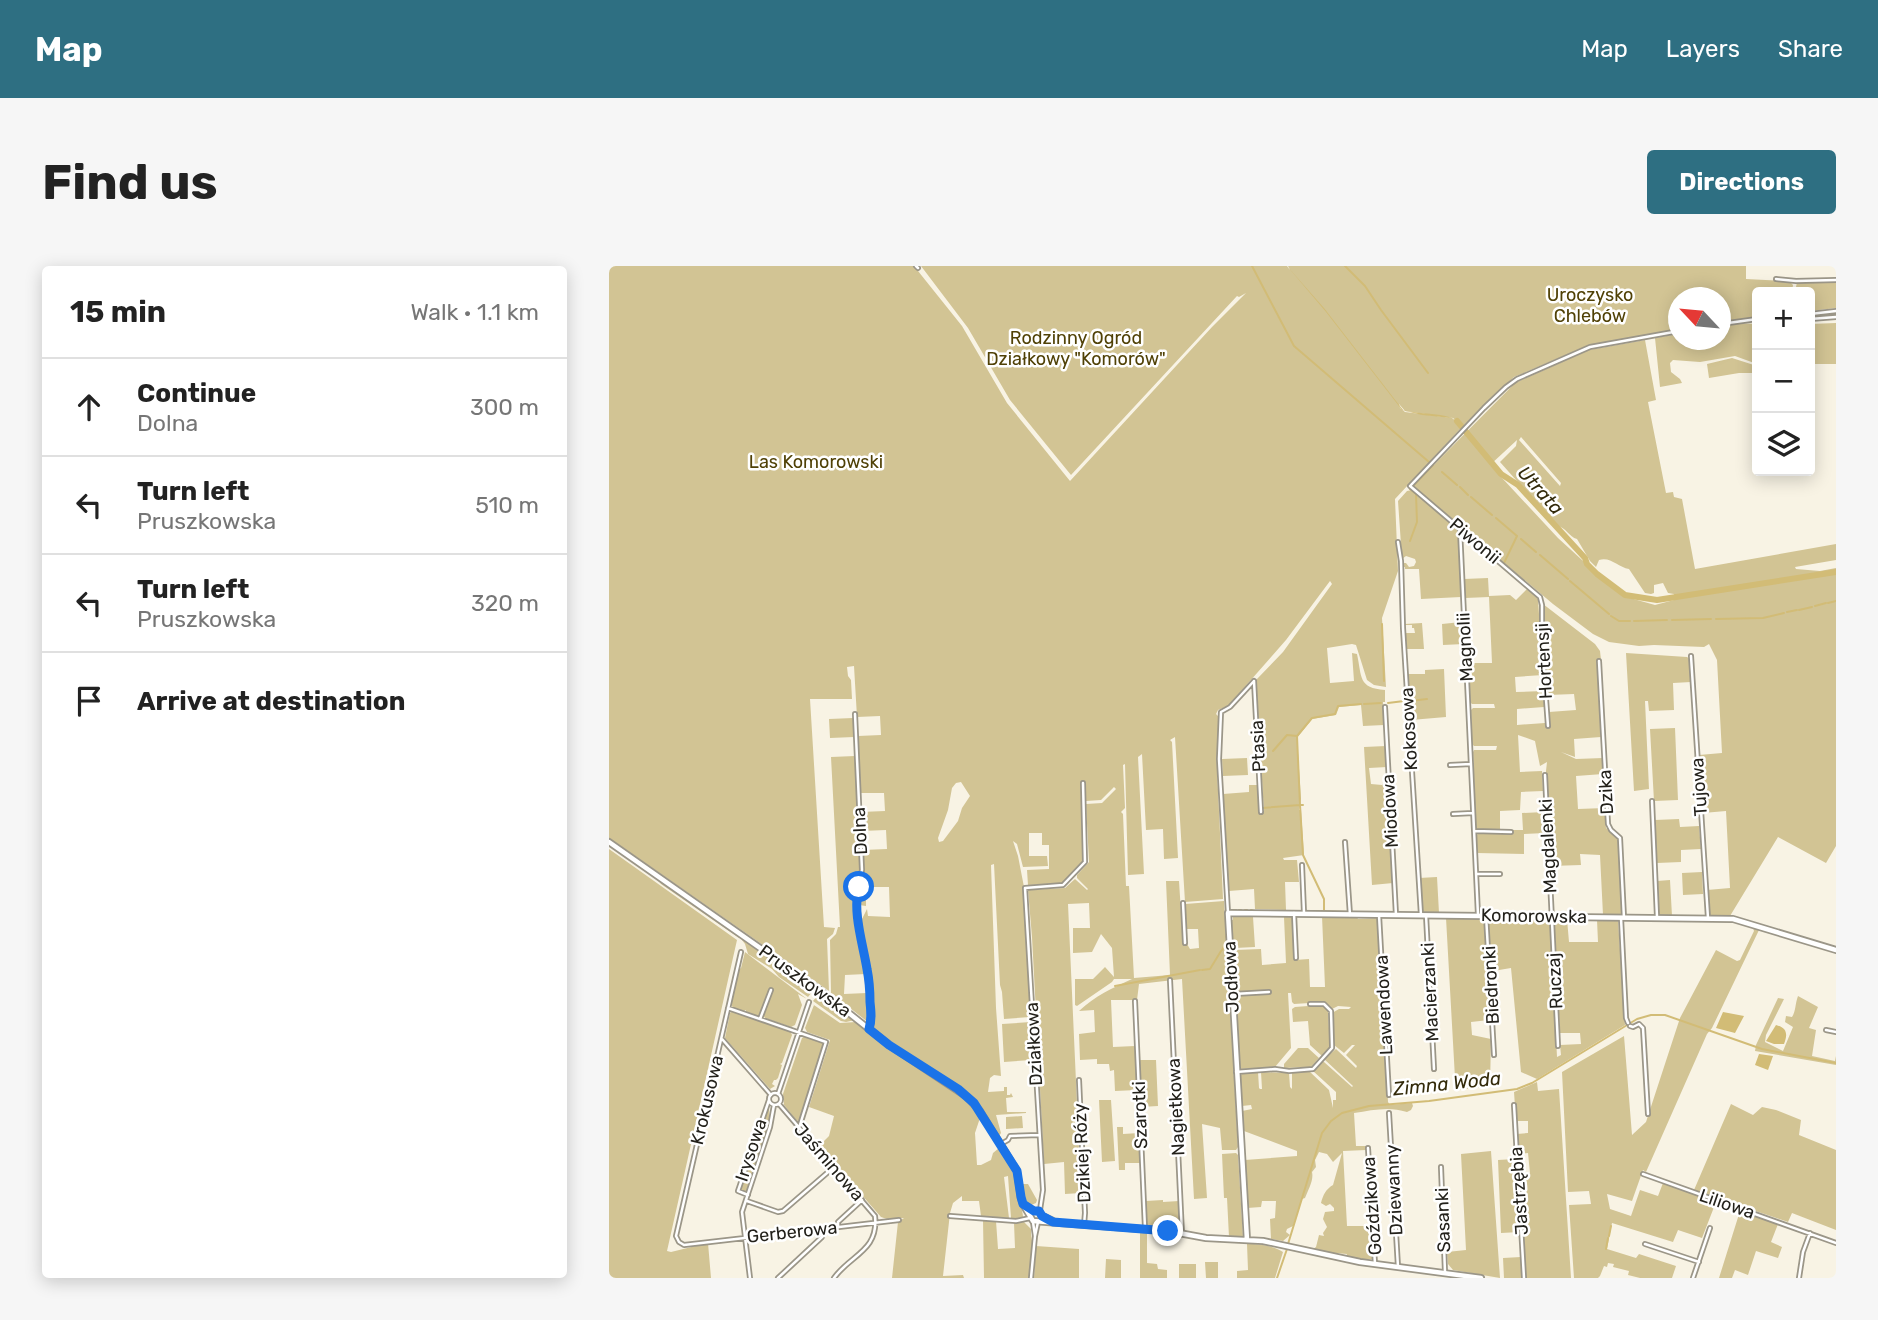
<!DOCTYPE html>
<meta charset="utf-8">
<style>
body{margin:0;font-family:Rubik,sans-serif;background:#f6f6f6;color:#222}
.controls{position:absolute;right:21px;top:21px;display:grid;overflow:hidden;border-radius:7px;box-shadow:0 4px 18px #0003}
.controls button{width:63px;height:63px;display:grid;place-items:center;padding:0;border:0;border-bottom:2px solid #e0e0e0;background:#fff;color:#222;font:35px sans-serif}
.compass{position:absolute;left:1059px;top:21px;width:63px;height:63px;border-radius:50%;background:#fff;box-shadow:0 4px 18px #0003;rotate:296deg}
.stop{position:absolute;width:21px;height:21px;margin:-16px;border:5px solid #1a73e8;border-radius:50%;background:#fff}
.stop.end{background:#1a73e8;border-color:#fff;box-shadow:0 2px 7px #0008}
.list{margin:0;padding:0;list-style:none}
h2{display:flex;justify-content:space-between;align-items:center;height:91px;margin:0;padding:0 28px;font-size:30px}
h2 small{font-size:23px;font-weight:400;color:#767676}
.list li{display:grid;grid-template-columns:46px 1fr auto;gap:21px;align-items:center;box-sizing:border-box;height:98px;padding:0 28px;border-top:2px solid #e0e0e0}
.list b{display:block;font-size:26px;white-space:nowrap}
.list p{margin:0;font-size:23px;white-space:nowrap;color:#767676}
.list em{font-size:23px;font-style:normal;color:#767676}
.icon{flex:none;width:38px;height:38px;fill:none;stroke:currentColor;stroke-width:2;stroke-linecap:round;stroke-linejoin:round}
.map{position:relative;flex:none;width:1227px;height:1012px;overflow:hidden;border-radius:7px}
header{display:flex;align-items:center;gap:42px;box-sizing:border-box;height:98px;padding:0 35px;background:#2e6f82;color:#fff}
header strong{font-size:33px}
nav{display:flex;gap:38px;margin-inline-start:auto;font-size:24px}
.intro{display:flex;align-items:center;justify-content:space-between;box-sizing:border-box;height:168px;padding:0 42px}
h1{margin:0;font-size:49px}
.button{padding:18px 32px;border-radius:7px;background:#2e6f82;color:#fff;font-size:24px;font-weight:700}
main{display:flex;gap:42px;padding:0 42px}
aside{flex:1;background:#fff;border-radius:7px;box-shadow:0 4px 18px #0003}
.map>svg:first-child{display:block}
</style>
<header>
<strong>Map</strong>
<nav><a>Map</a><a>Layers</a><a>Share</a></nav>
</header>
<div class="intro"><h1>Find us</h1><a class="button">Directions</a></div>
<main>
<aside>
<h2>15 min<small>Walk · 1.1 km</small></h2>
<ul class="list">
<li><svg class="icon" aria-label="ahead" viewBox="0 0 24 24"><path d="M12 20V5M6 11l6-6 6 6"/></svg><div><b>Continue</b><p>Dolna</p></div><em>300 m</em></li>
<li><svg class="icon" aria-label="left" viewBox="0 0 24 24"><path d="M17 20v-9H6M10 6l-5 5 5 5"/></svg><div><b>Turn left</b><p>Pruszkowska</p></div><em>510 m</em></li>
<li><svg class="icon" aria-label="left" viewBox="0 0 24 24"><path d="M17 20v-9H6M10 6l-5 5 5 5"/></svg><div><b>Turn left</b><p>Pruszkowska</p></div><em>320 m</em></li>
<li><svg class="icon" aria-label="arrive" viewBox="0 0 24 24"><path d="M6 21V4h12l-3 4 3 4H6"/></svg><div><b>Arrive at destination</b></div></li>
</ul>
</aside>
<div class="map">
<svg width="1227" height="1012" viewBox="0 0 1227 1012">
<rect width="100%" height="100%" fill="#f8f3e4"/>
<path fill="#d2c494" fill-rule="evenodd" d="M0,0H305L353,60L398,137L461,215L603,61L637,27L630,31L628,30L462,209L401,134L359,62L312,0H678L681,4L679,0H1137V13L1175,15L1181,16L1184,19L1183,26H1148V51L1112,56V32H1070L1069,63L978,80L905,111L854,160L844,152L796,145L790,138L791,142L796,146L843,152L853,161L786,233L789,305L773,352L777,421L765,419L758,414L747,379L743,378L718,382L721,417L745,415L743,387L748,388C753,411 749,422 776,424V436H774L775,459L754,460L752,439L730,441L727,449L703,453L688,472L692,533L690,544H692L695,589L674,592L675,594H688L690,616H676L677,644L646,643L645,623L620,625L614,528L640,526V519H649L651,547H655L647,414L674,386L723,318L721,315L677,374L619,440L609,444L607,448L610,451L608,502L614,633L576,636L566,471L561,474L563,476L569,592L555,593L554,563L537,564L533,488L529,491L535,608L519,609L516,498L514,499L516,542L512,546L514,548L517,620H520L525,712L561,709L557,615H570L574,678H578L581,683L590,682L589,663H577L576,638L615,635L629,881L627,884H613L611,862L593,858L598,932L585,933L573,713L530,718L528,734H502L504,781L526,780L528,824L506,825L505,804L501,805L500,798H488V793L471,794L470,768L486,766L485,744L470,745C487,729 502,723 523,713H505L503,716L468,740L466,739V713H484L496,701L505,711L503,682L492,668L483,686L464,687V662H481L480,637L459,638L472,927L456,928L455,896L435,898L423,671L419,624L456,622L466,613L478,624L479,623L468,612V609L480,596L477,538L493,537L507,523L505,521L492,534L477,535L476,520H472L475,595L455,618L419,619L418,604L440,603V579H433V567H420V590H438L439,600L414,601L408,578L404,575L409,590L415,621L421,751L395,753L393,726L391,719L385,598L382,599L387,742L392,810L385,809L381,812L379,826L395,825V821H398V829H401L402,827L404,831L397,832L398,846H417V847L387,849L392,867L390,870L372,842L356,825L280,774L263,761L261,726L251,657L258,643L259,650L281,651L280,621H261V624H257V640L250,639V628L255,604L254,584L278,583L277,564L253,565L252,546L276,545L275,527H251L249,470L272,469L271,450L248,451L245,400L238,401L239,410L242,414L243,433H201L215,661L226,662L224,668L218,673L220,725L6,576L5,577L0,574ZM352,516L361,530L353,542L349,555L334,575L330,576L329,572L339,544L343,522L347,517Z
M1188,16H1227V42L1201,45V26H1186Z
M1127,57L1148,58V98L1126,90L1091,96L1064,94L1061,97L1062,106L1071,113L1073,117L1051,121L1046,72L1069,68L1070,74H1112V61Z
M1227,57V98H1202V109H1201V58Z
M1036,74L1047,134L1039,136L1057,227L1064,226L1065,231L1073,233L1086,303L1227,278V294L1186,301L1187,303L1211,305L1227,302V580L1217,597L1169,571L1121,650H1102L1100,647L1098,624L1121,622L1117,545L1094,547L1090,489L1113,487L1108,394L1100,378L1095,381L1045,379L1030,380L1000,376L984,368L944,338L804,220L906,117L980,84ZM912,171L952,217L951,220L910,174ZM908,174L907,180L891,196L948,260C957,261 960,271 968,273L981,295L987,301L990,294C1001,290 1009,301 1020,303L1036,327L1042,328L1045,327V319L1054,317L1059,327L1065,328V334L1046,339L1021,332L1008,326L949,272L881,199Z
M1123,92L1148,100V114L1147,115L1146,107H1130L1100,112L1098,98Z
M803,224L847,262L849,266L852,331L812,333L810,303H796V301H794V297H797L800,301L805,300L807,296L806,293L797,290L793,293L789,235L798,225Z
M879,312L880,330L901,329L907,334L919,322L927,329L929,333L934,409L906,411L907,426L935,425V441L908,443V459L936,457L937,462H939L940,461V446L967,444L965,428L939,429L934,338L986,378L991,385L992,394H989L992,471L965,473L966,491L952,486L967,493L994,492V508L967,510L969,543L996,542L997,562L1009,572L1013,649H994L991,589L971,588L972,599L942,600L937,505L938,496L931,500L926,475L909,469L911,506L933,505L934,525L912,526L911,544L891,545V564H869L867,562L864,486L865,484H887L888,480H865L863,478L862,444L864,442H886L885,438H863L861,436L860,410L862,406L860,400L862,397H883L880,331L856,332L855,313Z
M852,356L853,357L855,378L834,379L833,358Z
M813,357L815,383H797L796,367H806L805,362H803V359H796V358Z
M1017,387L1078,391L1081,393L1082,416L1064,417L1065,444L1040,445L1039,435H1036L1040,523L1025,525Z
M835,403L837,451L802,454L799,408H816V404Z
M244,452L245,471L221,472L220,453Z
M1066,462L1069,534L1045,535L1041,463Z
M777,480L778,501L760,502L762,518L773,519L778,515L784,617L763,619L755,481Z
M246,490L251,604L247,624L248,666L257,708L236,709L235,728L258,727L260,757L222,727L221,674L227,668L229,661H231L222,491Z
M638,492L639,509L614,510L613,493Z
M935,546L936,567L915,568V588L868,587L867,569L869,568H904V564H914L913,547Z
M1070,553L1071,561L1090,560L1092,583L1072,584V596L1048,597L1046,554Z
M0,583L128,674L58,985L62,986L99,977L102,1012H0Z
M1093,606L1094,628L1074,629L1073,607Z
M828,611L830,647H815L812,645L810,612Z
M48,613L53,614L123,664L124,667L125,666L128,668L130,672L52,618Z
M1061,614L1063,650H1050L1048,615Z
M624,650L644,651L646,681L626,682L624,680L622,654H624Z
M713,650L748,651L749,653L769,652L779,836L781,839L803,837L804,840L802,844L798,846C780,840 764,844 745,847L747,880H757V884L734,885L738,960H762L763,993L756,994L737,991L738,988L727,987L725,989L704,983L707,981L710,969L715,970L714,967L718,961L714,953L716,946L725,945V942L721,938L717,940L712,937C714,929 717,923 724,919L733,887L724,896L718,888L710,886L706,894L707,901L703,906C705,914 699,924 696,932L693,933L684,960L678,963L677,966L681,969L674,975L662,973L661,953L666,952L667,935H653L652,941L638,942L636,894L688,890V885L635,865L633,845L643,843L642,839L633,840L631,810L634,807L649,806L650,822L651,823H653L652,806L680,807L681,821L683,823V806L700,805L720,824L724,842V834H727V826L704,805L713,795L715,796L743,821L744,820L715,793L727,783L747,802L748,800L737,789L746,779H743L735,787L725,779V751L723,747L730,743H740L742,741L729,740L723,743L716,736L685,738L683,736L682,727H679L682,782L666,801L631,803L627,730L661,728V724L626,726L624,687L626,684L652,683L653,699L677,697L675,651H683L686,694L700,693L701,721H716Z
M837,652L941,653L948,791L952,789L951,779L972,778L971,767H951L945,653H958L960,676H989L988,654H1009L1016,759L928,813L912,806L902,702L878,706L880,754L862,756L863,769L882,773L881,820L850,824L846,812Z
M1144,662L1150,664L1103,762L1098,768L1037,906L1034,904L1023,935L998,928L1001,943L1022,950L1031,924L1049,930L1054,917L1107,936L1093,972L1069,964L1064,976L1003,957L998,983L1027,992L1030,988L1067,1000L1063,1012H1031L1019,1009L1020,1005L1004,1001L1005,998L999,997L998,1001L995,1000L991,1010L989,1012H965L960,939L982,938L980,925L959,926L953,806L1015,770L1023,869L1037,856L1071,752L1107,684L1128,695L1131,694L1145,665Z
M136,673L201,721L203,726L199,731L170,711L163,703L139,688L136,678L133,674Z
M136,686L198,733L189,728L193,739L186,759L182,761L156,752L154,749L163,723L161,722L152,748L149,750L137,746V744L135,745L124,742L122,738L129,704L132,702Z
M209,729H214C223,738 234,744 246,754L237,756L232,755L204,735Z
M1189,730L1209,741L1200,762L1207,764L1203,790L1226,795L1227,790V799L1146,785L1147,779L1169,732L1175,733L1157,769L1156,776L1174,785L1184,761L1176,756L1177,750L1183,751C1187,745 1186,738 1189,730Z
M202,737L231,757L247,756L276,780L356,833L371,852L366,867L368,899H372L382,894L384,887L390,882C395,890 402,898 406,907C410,918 406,924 410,935C412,942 414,945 414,952H402L399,910L395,911L400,952L372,950L370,935H353V930L344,937L341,947L334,1010L354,1009L355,1012H283L289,956L295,952L278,953L272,951L210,880L220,870L225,850L200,841L221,774L198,766L196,762L205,739Z
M712,739L719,744L721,781L713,790L701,779L699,755L684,756L683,743L686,741Z
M123,745L181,765L183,769L173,797L171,798L173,799L169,812L167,814H165L163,818L166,820L161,823L116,772L121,747Z
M422,756V794L395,796L393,758Z
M196,770L214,775L215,779L191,854L188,855L175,839L174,828L193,772Z
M689,782H699L710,792L702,801L675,802V798Z
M530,794H547L549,840L532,841Z
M928,816L929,825L950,823L962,1012H917L912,908L921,907L919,887L910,888L908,868L919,867V855H907L905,826Z
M490,834H502L506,895L493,896Z
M1122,838L1144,849L1153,841L1167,844L1192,854L1190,869L1227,884V964L1183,947L1179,956L1085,924Z
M159,839C166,855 145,906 139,924L136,927L130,924Z
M413,850L414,862L397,863V851Z
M508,861H514V868L530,867L531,897H516V904H510Z
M882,885L891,1012L844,1004L839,998L838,986L857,984L852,888Z
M627,887L629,889L634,971H620L618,932H615L613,888Z
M906,893L911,966L892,967L889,894Z
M414,918H419L428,934L427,937L420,940C414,934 411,926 414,918Z
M554,934V936L570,935L571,964L568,962L567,964L538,960L537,935Z
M1131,945L1169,958L1162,976L1173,981L1169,992L1147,985L1139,1009L1126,1004L1123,1012H1110Z
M374,954L387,955L389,983L406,982L405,957L415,956L422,963V968L424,981L420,1012H375Z
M531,966H538V997L548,998L549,1003L558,1004V1012H531Z
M638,978C650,978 663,979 674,986L666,1012H628V1005L639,1004Z
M427,980L470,983V1012H425Z
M912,991L913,1012H895L894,992Z
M497,993L512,994V1012H496Z
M596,996H609V1012H597Z
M570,998H587V1012H570Z"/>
<path fill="#d2bc76" d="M678,0L715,42L794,144C813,150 844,144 853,161L843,152L813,149L793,144L717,46Z
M1114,746L1135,750L1126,767L1107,762Z
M1167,759C1178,762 1179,768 1175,778H1165L1157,775Z
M1150,788L1164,790L1159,804L1146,799Z"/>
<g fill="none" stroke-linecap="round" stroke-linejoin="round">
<path stroke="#d2bc76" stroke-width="2" d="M643,0L685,80L820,196
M736,0L756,20L772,44L819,107
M833,206L848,219
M805,219L824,199
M851,221L859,229
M862,231L883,249
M887,252L908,270
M912,273L927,286
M801,275L808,256L807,228L801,223
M931,289L959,313
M895,297L908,270
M961,315L1000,348
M1219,337L1227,335
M1206,340L1217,337
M1190,344L1203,341
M1178,346L1188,344
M1002,350L1010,355H1021
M1107,353L1154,352L1175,347
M1063,354L1102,353
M1025,355L1058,354
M773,358L775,415
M801,435L818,433
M779,437L795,435
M755,438L772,437
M664,485L678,469L688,470
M694,539H691L694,589L715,633V645
M653,542L691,539L688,470L703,452L726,448L729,440L752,438
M622,644H627
M630,644H632
M636,644H638
M642,644L645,645
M647,645H653
M656,645H671
M675,645H686
M697,645H710
M712,645L739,646
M617,649V662
M617,671L618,665
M613,684L618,675
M593,704L601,703L612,685
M506,720L591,704
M1000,970L1002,960
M679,978L713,867L722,855L733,847L760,840L820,835L908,823L923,817L1028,753L1042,749H1056L1153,783L1227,797
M997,983L999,972
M668,1012L678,983"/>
<path stroke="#d2bc76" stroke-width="6" d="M848,155L892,208L909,219L976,292L978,298L988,308L1016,329L1048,334L1227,306"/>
<g stroke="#9b9688" stroke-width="6">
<path id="street" d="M307,0L309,2
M1167,13L1187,15L1227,14
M1201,48L1227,45
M1201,53L1227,51
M1112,58L1148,53
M851,264L869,649
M789,276L792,295L794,362L812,649
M1082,390L1099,652
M990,395L999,558L1002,564L1011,572L1015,652
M645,415L652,546
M776,441L787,649
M246,448L253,604L248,627V637L252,672L259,705L262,755L260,763
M939,460L933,379V339L931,331L801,220L875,142L897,121L908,113L981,81L1070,65
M841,499L862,498
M936,509L949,780
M1043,535L1048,651
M844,548L864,547
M865,565L902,566
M736,576L741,649
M693,599L695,647
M867,608H891
M574,637L576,677
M619,647L610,493L612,446L621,441L645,415
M685,647L687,692
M770,649L780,829
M817,649L825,803
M877,649L885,789
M1012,652L1017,752L1019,757
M132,686L67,970L70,976L75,979L290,954
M561,714L573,968
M625,728L660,726
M526,735L536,962
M119,742L217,776L190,862
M151,753L162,724
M1021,760L1024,761L1030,758L1034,762L1039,848
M1217,764L1227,766
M113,773L162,829
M627,806L666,803L680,805L704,803L723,782V779L722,745L715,738H701
M470,814L476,947L475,959
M160 833a6 6 0 1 1 12 0a6 6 0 1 1-12 0Z
M169,828L200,736
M170,838L266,950C270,985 241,989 225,1012
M905,839L915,1012
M780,847L789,1001
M392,878L399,874L401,870L430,869
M759,882L766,998
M832,901L836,1006
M1034,908L1227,977
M139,929L129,925L160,834
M138,935L169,946L174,945L225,901
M431,944L434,924L416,622L454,619L476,596L474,517
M341,950L407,955L421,952
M229,961V956L253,934
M426,970L429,956
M1036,978L1090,996
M141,1012L133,946L161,861L165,839
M169,1012L213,971L216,963
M422,1012L426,970L424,956
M1084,1012L1101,962
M1190,1012L1194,986L1201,967"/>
</g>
<g stroke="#9b9688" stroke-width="8">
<path id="secondary" d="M0,576L211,724L280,779L358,831L371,845L408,905L412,933L415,940L424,955L559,965L597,972L654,975L751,996L872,1012
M414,938L425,945H430L433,950L444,955
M638,974L619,647L1124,653L1227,684"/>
</g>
<use href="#street" stroke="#fff" stroke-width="2.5"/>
<use href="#secondary" stroke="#fff" stroke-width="4.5"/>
</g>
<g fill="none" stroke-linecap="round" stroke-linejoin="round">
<path stroke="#1a73e8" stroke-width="9" d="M250,621C243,645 254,678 258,703C260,713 261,725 261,736C262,745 263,754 260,763L280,779L349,823L365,837L408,905L412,931L414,938L425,945H430L433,950L444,956L559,965"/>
</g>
<g text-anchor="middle" stroke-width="5" stroke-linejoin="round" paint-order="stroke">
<g font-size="18" fill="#504106" stroke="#fff">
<text x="981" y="35">Uroczysko<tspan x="981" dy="21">Chlebów</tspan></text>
<text x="467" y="78">Rodzinny Ogród<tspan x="467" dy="21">Działkowy "Komorów"</tspan></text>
<text x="207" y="202">Las Komorowski</text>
</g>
<g font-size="18" fill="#23211b" stroke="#fff">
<text transform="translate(866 275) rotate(40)" y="6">Piwonii</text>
<text transform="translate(856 381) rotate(-93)" y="6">Magnolii</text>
<text transform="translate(935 395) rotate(-93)" y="6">Hortensji</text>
<text transform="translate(800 463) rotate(-93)" y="6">Kokosowa</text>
<text transform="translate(649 480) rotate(-93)" y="6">Ptasia</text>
<text transform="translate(1090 521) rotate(-94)" y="6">Tujowa</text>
<text transform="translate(997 526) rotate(-93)" y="6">Dzika</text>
<text transform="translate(781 545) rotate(-93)" y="6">Miodowa</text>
<text transform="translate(251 565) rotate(-93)" y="6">Dolna</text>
<text transform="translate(939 580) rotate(-93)" y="6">Magdalenki</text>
<text transform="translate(925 650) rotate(1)" y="6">Komorowska</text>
<text transform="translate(622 711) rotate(-93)" y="6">Jodłowa</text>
<text transform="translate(196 715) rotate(36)" y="6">Pruszkowska</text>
<text transform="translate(946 715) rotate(-93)" y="6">Ruczaj</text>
<text transform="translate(882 719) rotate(-93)" y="6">Biedronki</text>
<text transform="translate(821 726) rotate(-93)" y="6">Macierzanki</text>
<text transform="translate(775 739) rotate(-93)" y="6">Lawendowa</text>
<text transform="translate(425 778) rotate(-93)" y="6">Działkowa</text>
<text transform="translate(98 834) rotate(-77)" y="6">Krokusowa</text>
<text transform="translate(567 841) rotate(-93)" y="6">Nagietkowa</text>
<text transform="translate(531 849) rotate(-92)" y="6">Szarotki</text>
<text transform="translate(142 884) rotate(-72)" y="6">Irysowa</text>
<text transform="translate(473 887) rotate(-93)" y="6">Dzikiej Róży</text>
<text transform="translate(220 896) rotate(49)" y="6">Jaśminowa</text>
<text transform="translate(785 924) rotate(-93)" y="6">Dziewanny</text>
<text transform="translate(910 925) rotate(-94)" y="6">Jastrzębia</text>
<text transform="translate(1118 938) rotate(19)" y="6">Liliowa</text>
<text transform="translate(763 940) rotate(-94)" y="6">Goździkowa</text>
<text transform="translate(834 954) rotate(-92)" y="6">Sasanki</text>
<text transform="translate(183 966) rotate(-6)" y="6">Gerberowa</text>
</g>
<g font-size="19" font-style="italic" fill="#332a0a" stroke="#fff">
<text transform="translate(932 224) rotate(48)" y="7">Utrata</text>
<text transform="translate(838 817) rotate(-6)" y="7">Zimna Woda</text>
</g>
</g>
</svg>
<div class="controls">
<button>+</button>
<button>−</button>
<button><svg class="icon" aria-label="layers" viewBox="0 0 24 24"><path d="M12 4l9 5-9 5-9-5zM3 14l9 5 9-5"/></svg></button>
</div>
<svg class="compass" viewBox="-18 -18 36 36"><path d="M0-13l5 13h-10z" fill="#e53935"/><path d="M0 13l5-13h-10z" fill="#767676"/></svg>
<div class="stop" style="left:250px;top:621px"></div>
<div class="stop end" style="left:559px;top:965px"></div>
</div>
</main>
